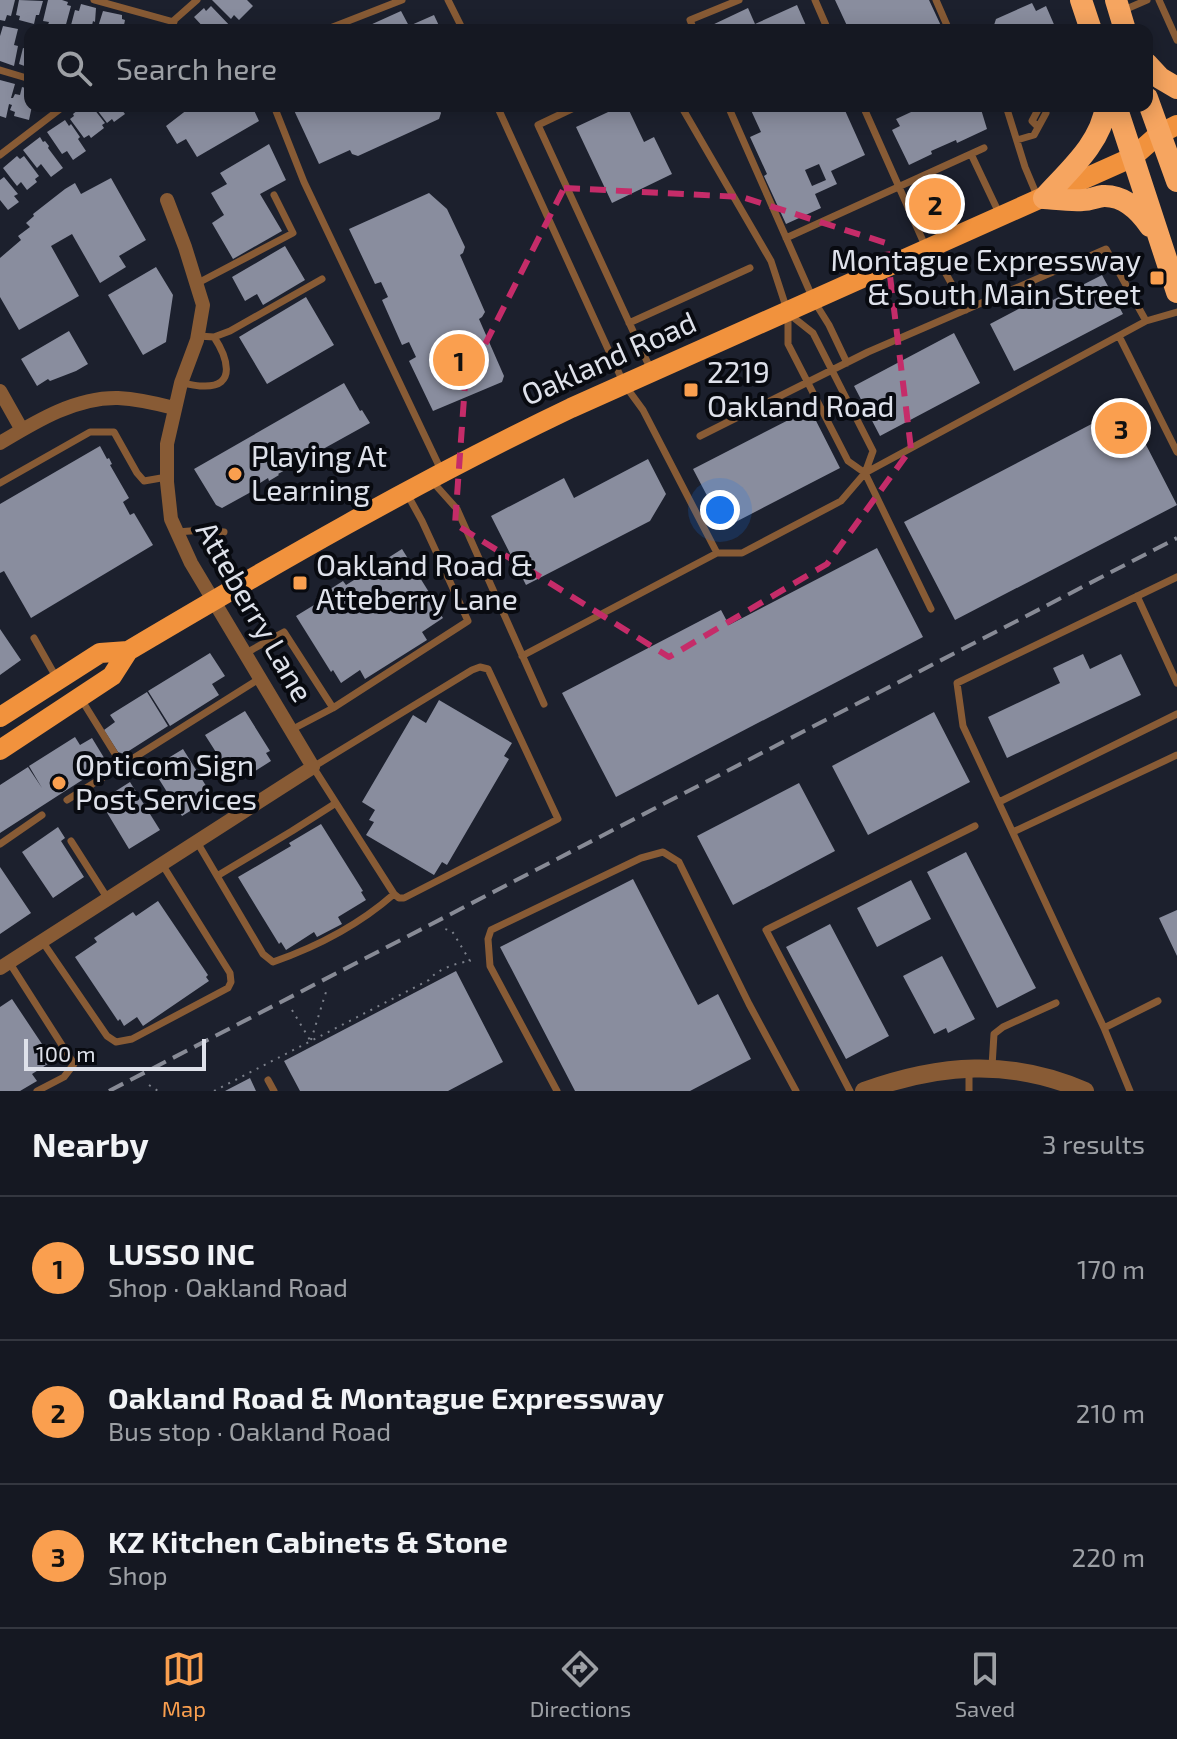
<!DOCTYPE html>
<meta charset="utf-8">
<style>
body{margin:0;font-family:"Exo 2",sans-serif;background:#1e212a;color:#f1f3f6}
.scale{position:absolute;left:24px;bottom:20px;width:182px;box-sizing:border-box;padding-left:8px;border:4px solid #dee1ea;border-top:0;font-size:22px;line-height:28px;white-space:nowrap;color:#dee1ea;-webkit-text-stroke:6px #080a10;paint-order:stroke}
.you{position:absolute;left:720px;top:510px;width:28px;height:28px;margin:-20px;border:6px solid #fff;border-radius:50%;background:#1a73e8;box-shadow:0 0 0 12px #1a73e833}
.badge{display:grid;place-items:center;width:52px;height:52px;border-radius:50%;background:#fa9f4f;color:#111;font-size:26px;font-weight:700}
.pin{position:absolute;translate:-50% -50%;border:4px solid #fff;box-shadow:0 2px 8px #0006}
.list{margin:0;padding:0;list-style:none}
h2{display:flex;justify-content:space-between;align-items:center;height:104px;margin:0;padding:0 32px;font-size:34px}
h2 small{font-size:26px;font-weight:400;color:#9da0a5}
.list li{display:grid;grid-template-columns:52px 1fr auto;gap:24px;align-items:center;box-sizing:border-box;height:144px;padding:0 32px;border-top:2px solid #343740}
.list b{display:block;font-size:30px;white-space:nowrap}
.list p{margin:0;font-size:26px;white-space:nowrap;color:#9da0a5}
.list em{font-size:26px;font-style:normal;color:#9da0a5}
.icon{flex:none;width:44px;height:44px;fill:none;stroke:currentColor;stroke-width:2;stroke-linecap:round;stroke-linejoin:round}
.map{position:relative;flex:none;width:1177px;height:1091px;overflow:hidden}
.search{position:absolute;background:#151822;box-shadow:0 4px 20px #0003;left:24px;right:24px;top:24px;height:88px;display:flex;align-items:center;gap:20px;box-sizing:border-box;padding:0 28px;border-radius:16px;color:#9da0a5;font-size:30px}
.sheet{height:536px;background:#151822}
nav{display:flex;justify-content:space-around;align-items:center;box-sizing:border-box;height:112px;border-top:2px solid #343740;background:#151822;font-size:22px;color:#9da0a5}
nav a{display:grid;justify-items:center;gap:4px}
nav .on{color:#fa9f4f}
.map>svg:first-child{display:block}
</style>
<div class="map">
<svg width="1177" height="1091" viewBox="0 0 1177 1091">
<rect width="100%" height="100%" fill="#1c202d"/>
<path fill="#898d9e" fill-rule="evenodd" d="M0,0H15L11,16L7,15L5,21L0,20Z
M19,0L43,1L39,15H36L34,24L19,20L20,16L16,15Z
M48,0H62L68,2L67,5L71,6L65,28L62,27L61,30H46L49,22L43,21Z
M212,0H247L253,6L239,20L234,15L231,19Z
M835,0H929L943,30H849Z
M1032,3L1036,11L1046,6L1056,29L996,30L994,25L996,19Z
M81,4L96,8L95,22L93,21L91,30L70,29L75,10L79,11Z
M797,5L808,30H712L710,26L748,8L755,24Z
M211,6L234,30H206L194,17L204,8L206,11Z
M103,11L122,15V19L125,20L123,30H97Z
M401,11L409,26L434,15L441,30H359Z
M3,26L18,29L14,45L18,46L14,66L0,61V36Z
M29,43H30V68L19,64L23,48L28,49Z
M0,80L15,84L11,98H13L15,94L20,95L22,87L29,89L30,106H32L29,120L14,116L15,112L10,110L12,105L9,104L6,118L0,116Z
M83,106H87L91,111L94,109L105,123L102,125L104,128L91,138L89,135L84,138L70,119L74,116L73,114Z
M94,106H119L125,114L114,122L112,119L107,123Z
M192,106H252L259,121L197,157L186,139L177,144L166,126Z
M292,106H445L439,109L441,113L439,119L358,156L352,154L350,150L319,164Z
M621,106H627L644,142L654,137L672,174L612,203L576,127Z
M749,106H804L805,109L811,106H843L865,155L831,171L837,184L815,194L821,208L786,224L764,176L767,174L750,137L761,132ZM819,164L826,180L812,186L805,170Z
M924,106H980L987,129L957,143L956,140L931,151L932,154L909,165L892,130L900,126L896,119Z
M65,120L69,126L71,124L80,137L78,139L86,151L73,160L67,151L62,154L47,132Z
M40,137L43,142L45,141L49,146L48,148L63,168L51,177L41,164L37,168L23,150Z
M269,144L286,180L260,194L282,231L233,259L212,223L224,215L211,193L227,184L220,173Z
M17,156L20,159L24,156L39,176L35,179L37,182L27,190L21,182L17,186L3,168Z
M4,177L18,194L14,196L19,202L8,210L0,200V180Z
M111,178L146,240L119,256L126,267L100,283L72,234L51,246L79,296L19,330L0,297V258L21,240L18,236L30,227L26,223L34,216L33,214L65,189L75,183L81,194Z
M429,193L447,209L465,247L463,253L460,255L485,312L482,317L479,319L504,376L502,382L433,411L409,361L416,357L409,342L402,345L382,300L388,297L381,282L375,284L349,229Z
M285,246L305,280L263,305L257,294L245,301L232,277Z
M156,267L173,295L166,342L143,355L108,295Z
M1102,275L1123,314L1014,371L990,324L1049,293L1053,300Z
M306,297L334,345L267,384L239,337Z
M69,331L88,364L76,371L50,381L48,379L37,386L21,359Z
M954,333L980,383L880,436L854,386Z
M344,383L360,411L362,410L370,423L278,474L279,475L269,481L268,478L260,483V487L222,508L216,505L194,469Z
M1126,406L1177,505L955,620L904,522Z
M810,409L840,468L724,528L693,469Z
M100,446L107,459L109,458L112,464L110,465L129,498L123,502L130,515L134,513L153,545L31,618L4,571L0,573V504Z
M648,459L666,494L650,521L526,585L491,516L564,478L574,498Z
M877,548L923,637L616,797L562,693L721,610L729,625Z
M402,549L437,605L435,606L443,618L422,632L427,640L365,679L360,670L341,683L333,670L331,672L296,616L319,602L316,598L343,581L346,585L354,580L352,576L378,559L380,563Z
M0,629L21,660L0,675Z
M210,653L225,676L212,684L219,695L170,726L148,691Z
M1083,654L1090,669L1121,654L1141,695L1007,758L988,717L1060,683L1053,668Z
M147,692L168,726L124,754L118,752L104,730L115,722L110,715Z
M439,700L512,743L504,756L509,759L447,865L442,862L434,875L366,835L374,822L369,820L375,810L362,802L413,715L426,723Z
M245,711L270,751L266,753L271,761L247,776L239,764L228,771L205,735Z
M934,712L970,782L868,835L832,766Z
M75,737L80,745L92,738L106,761L104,766L0,833V785L28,767L42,788L29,766Z
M183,749L213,797L182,816L152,768Z
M130,782L160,830L129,849L100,801Z
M799,783L835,851L733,905L697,836Z
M321,824L363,891L361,892L366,900L338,917L342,924L317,937L314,932L286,950L281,942L279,944L238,877L291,846L289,843Z
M58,827L65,838L61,841L84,877L53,898L22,852Z
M966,852L1036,988L997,1008L927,872Z
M0,867L31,913L0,934Z
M633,879L698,1005L718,994L751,1059L690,1091H575L500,947Z
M911,880L931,919L877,947L857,908Z
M158,901L208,975L206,977L209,981L143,1026L137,1017L124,1026L120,1019L118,1021L75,957L97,942L94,938L133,912L136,916Z
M1177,910V956L1159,918Z
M830,924L889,1036L846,1059L786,947Z
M942,956L975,1019L948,1033L946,1028L934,1034L903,976Z
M456,971L503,1062L448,1091H300L284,1061Z
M12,999L48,1053L46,1054L51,1062L32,1074L37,1081L20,1091H0V1007Z
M250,1078L256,1091H225Z"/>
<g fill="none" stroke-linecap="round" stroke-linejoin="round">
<path stroke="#7c808b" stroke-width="2" stroke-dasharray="2 6" stroke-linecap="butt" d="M292,1010L310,1040
M311,1040L326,992
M149,1085L158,1091
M214,1091L429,980C437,969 457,963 470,961L452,931L445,929"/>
<path stroke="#885b35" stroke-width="7" d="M94,0L174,22
M448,0L463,30
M815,0L828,30
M936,0L949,30
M1159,0L1177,40
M1124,10L1147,0
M163,30L197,0
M325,30L402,0
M694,30L690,20L739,0
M0,70L30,79
M274,106L304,182L441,470
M497,106L624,384L643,410L717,553
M578,106L538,125L651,370
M681,106L771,261L788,313V344L848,461L865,473L931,609
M728,106L814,301L829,325L847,363
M863,106L927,250L945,272L966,310
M1006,106L1025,167L1038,198
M1038,127L1032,121L1040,106
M1017,140L1034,135L1046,113
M971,154L999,213
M0,155L64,106
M786,238L984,148
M196,284L293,233L274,195
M789,314L813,333L873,451L865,473
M629,323L750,268
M198,336L214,337L230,331L322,279
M1119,336L1177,452
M182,383C189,384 196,386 202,386C239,388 226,355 214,337
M700,436L868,352L1106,249L1146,321
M431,480L457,509L544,704
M0,483L90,432H114L137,473L144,481L167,477
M177,532L203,530L224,532
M1137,596L1177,683
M34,638L56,677
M246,653L284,632L333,708
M522,656L717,553H742L841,501L865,473L1146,321L1177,312
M480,667L488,669L558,819L404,898H399L394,894L313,767L472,670Z
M81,699L122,765
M291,730L333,708L468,621L422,521L406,492
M67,800L259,679
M999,802L1177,714
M1013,832L1177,755
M71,841L108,899
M197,842L263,954L273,962C316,947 360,924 394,894
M0,844L42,815
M217,876L292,831L336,803
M42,941L107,1036L116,1042L132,1039L228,988L231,982L230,973L162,864
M9,962L74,1064L64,1077L37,1091
M1104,1028L1158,1001
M992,1066L994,1034L1003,1027L1056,1003
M969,1069V1091
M268,1080L274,1091
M557,1091L490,966L488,939L491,930L641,858L663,852L679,862L749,1004L796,1091
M850,1091L766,930L975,826
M1130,1091L1104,1028L963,726L957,683L1177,577"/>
<path stroke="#885b35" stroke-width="14" d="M0,391L22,430
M0,443C35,422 75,397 118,398C137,399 155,403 174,408
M0,968L313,767L191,563L171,519L167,482V444L181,383L197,340L203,305L185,247L167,200"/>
<path stroke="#885b35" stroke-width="18" d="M864,1091C939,1064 1010,1058 1085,1091"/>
<path stroke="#f1923d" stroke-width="20" d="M0,717L100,653L128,651C273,565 418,481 571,408L1133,157L1159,134L1177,125
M0,750L112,676L128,651"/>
<path stroke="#f6a560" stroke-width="22" d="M1081,0L1091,30
M1116,0L1125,30
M1147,64L1160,78L1177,88
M1147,98L1177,181
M1116,106L1177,292
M1044,198C1057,199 1071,201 1083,200C1090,200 1096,197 1103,196C1124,195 1139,210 1150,226
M1044,198C1068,171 1101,144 1106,106"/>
<path stroke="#888b96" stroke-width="4" stroke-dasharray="16 8" stroke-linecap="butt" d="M109,1091L1177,538"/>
</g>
<path fill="none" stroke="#c52c69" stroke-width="6" stroke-dasharray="16 10" stroke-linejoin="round" d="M564,188L742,197L886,243L911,449L827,564L669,657L455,524L465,384Z"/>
<g fill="#fa9f4f" stroke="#080a10" stroke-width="3">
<rect x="1149" y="270" width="16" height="16" rx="4"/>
<rect x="683" y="382" width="16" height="16" rx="4"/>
<circle cx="235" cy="474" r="8"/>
<rect x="292" y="575" width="16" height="16" rx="4"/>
<circle cx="59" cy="783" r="8"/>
</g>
<g text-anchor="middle" stroke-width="8" stroke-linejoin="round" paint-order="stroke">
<g font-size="30" fill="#dee1ea" stroke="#080a10" text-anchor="start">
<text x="1141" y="271" text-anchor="end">Montague Expressway<tspan x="1141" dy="34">&amp; South Main Street</tspan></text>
<text x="707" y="383">2219<tspan x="707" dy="34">Oakland Road</tspan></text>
<text x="251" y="467">Playing At<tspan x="251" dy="34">Learning</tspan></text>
<text x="316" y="576">Oakland Road &amp;<tspan x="316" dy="34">Atteberry Lane</tspan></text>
<text x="75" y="776">Opticom Sign<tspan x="75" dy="34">Post Services</tspan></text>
</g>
<g font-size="30" fill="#dee1ea" stroke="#080a10">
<text transform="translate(609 359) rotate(-24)" y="10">Oakland Road</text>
<text transform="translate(254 612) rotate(60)" y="10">Atteberry Lane</text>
</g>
</g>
</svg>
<div class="scale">100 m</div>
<div class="you"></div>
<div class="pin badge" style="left:459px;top:360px">1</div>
<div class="pin badge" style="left:935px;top:204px">2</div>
<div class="pin badge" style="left:1121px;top:428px">3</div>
<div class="search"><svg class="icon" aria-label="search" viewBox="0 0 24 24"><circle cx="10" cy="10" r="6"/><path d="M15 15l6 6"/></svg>Search here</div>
</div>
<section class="sheet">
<h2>Nearby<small>3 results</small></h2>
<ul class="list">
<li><span class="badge">1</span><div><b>LUSSO INC</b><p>Shop · Oakland Road</p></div><em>170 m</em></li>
<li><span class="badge">2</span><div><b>Oakland Road &amp; Montague Expressway</b><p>Bus stop · Oakland Road</p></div><em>210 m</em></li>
<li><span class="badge">3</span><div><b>KZ Kitchen Cabinets &amp; Stone</b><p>Shop</p></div><em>220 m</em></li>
</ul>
</section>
<nav>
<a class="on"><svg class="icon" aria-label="map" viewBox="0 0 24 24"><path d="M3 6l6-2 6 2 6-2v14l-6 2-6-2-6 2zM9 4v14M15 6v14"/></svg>Map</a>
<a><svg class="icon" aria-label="directions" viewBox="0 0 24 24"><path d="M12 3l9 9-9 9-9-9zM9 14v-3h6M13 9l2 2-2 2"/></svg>Directions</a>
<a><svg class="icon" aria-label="saved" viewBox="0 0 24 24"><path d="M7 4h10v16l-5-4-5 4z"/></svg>Saved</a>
</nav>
